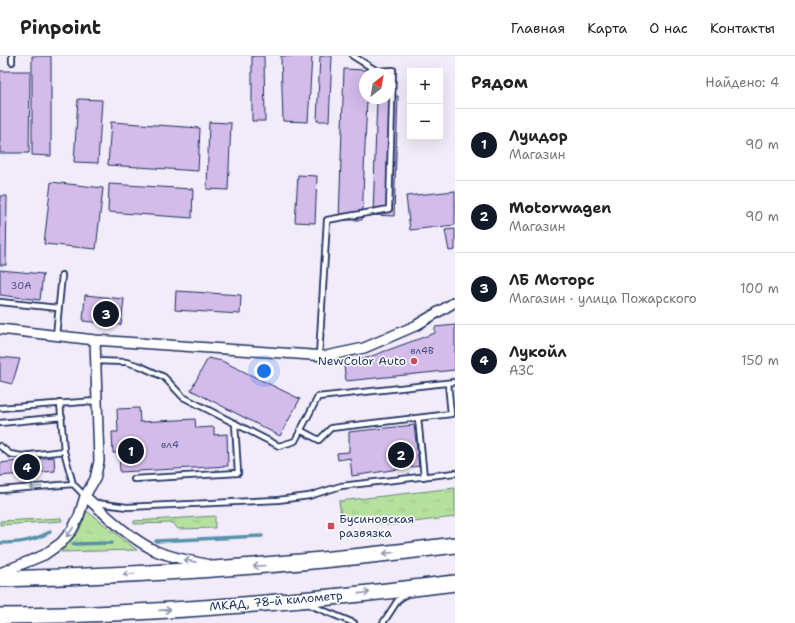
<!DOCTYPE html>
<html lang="ru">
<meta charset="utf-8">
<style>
body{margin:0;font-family:"Shantell Sans",sans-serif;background:#f6f6f6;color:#222}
.controls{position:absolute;right:12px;top:12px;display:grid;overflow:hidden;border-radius:0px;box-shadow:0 4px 16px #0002}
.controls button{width:36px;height:36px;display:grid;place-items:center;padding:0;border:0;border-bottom:1px solid #e0e0e0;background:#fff;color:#222;font:20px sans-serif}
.compass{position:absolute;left:359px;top:12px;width:36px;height:36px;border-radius:50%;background:#fff;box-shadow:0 4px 16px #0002;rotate:31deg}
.you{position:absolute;left:264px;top:315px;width:14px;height:14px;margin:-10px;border:3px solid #fff;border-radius:50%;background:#1a73e8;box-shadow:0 0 0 6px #1a73e833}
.badge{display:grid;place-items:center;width:26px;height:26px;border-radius:50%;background:#111827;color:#fff;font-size:13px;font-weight:700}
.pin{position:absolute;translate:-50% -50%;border:2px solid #fff;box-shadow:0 1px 4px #0006}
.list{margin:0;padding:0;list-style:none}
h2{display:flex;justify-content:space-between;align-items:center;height:52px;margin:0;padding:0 16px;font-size:17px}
h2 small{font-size:13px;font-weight:400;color:#767676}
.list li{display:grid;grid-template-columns:26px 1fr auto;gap:12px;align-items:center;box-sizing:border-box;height:72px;padding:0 16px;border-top:1px solid #e0e0e0}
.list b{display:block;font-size:15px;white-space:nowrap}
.list p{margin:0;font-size:13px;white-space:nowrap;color:#767676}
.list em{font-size:13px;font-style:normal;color:#767676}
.map{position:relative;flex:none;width:455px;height:567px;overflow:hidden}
header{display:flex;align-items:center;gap:24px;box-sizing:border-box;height:56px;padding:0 20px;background:#fff;border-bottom:1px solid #e0e0e0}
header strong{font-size:19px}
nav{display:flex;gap:22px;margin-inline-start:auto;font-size:14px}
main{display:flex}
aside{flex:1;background:#fff}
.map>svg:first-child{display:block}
</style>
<header>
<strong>Pinpoint</strong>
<nav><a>Главная</a><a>Карта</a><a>О нас</a><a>Контакты</a></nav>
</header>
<main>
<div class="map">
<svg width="455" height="567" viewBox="0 0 455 567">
<defs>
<pattern id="grass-tufts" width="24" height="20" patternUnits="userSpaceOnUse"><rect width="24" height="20" fill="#b5e09d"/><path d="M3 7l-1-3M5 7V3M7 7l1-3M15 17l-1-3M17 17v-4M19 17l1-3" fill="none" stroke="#9bc08a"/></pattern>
</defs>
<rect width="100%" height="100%" fill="#f2ebf9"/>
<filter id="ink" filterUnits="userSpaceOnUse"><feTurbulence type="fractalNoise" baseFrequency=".025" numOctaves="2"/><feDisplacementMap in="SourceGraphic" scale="8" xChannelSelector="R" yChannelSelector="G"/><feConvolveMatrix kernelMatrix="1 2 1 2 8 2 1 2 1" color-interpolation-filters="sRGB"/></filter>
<g filter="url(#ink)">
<path fill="url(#grass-tufts)" stroke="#68887e" d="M455,432V461L389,469L341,460L339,445Z
M87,455L137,494L61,496L79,475Z
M215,460V472L178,473L173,467L134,468V465Z
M61,462L62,465L0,469V465Z"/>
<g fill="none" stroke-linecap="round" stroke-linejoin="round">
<path stroke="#5991ab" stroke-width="3.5" d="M156,485L262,480
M0,487C19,487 33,485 50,476
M73,488L112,487"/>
</g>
<path fill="#d3bbea" stroke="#1b2f5e" d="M32,0H51V100L32,99Z
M252,0H264L265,65H252Z
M281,0H312L308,66L283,65Z
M320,0H332L329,65H317Z
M344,13L368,14V18H365V42H367L362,164H339Z
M0,15H30L29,97H0Z
M389,40H398L394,160L373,159L377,42H389Z
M78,43L102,44L98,107L74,106Z
M111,66L200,72L198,115L108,109Z
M209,66L231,67L228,134L207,133Z
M298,119L317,120L315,167L295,166Z
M51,126L103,132L96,193L44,188Z
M109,128L193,133L192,162L108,156Z
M455,135V169L410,174L406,140Z
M0,140H7L6,209H0Z
M455,173V194L449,195L445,174Z
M0,214L43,218L40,244L0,239Z
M176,235L241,239L240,258L175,254Z
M85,239L124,243L121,269L83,265Z
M455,269V314L346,325L344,310L435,277V271Z
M0,301L20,303L12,328L0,325Z
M208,302L222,305L300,343L280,380L191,334Z
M139,352L140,366L195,363L196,372L214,371V379L227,378L228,410L120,416L119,397H113L112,376H118L117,353Z
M414,369L419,410L352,420L350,402L338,404L337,397L349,396V376Z
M54,401L55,415L0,420V407Z"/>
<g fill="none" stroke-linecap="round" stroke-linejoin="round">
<g stroke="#1b2f5e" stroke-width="8">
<path id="service" d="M12,0V6
M0,246L58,252
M56,280L62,219
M319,300L327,164L389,153L393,14L377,15L353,0
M95,305L126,306L140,310L164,321L183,341L279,390L295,385L318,341L455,326
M60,347L64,395L73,428L85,440
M0,352L96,345
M418,362L424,421
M0,367L62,361
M300,374L319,384L331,372L451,358L448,327
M0,390L10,398L22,400L64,395
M134,423L238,417L235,367
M0,434L73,428
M96,447L127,451L278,444L309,440L341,430L455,417
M310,549L354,567
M383,567L398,544L407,538"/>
</g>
<g stroke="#1b2f5e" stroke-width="12">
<path id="minor" d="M0,273L95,284
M85,440C107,460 129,482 156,495C173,502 192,505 210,509
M0,517L44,499L61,487L72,474L79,460L85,440L95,423L99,405L95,284L326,300L364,292L415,270L455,246"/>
</g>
<g stroke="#1b2f5e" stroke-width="18">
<path id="trunk" d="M0,523C152,519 304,509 455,489
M0,560C152,559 304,546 455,527"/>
</g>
<use href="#service" stroke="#fff" stroke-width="4.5"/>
<use href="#minor" stroke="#fff" stroke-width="9"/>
<use href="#trunk" stroke="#fff" stroke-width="15"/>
</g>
<defs><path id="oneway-shaft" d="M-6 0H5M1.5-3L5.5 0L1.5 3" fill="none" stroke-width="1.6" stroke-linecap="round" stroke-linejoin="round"/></defs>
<g stroke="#8d97ae">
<use href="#oneway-shaft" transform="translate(36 431) rotate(175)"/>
<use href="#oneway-shaft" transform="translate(70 476) rotate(127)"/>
<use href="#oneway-shaft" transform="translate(389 497) rotate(173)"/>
<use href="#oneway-shaft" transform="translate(190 505) rotate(-169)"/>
<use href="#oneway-shaft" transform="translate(259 510) rotate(175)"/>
<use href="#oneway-shaft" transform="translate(129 518) rotate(177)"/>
<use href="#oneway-shaft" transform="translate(364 537) rotate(-6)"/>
<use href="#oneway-shaft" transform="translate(165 554) rotate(-4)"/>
</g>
</g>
<g fill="#d1495b" stroke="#fff" stroke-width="1.5">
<circle cx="414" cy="305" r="4"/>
<rect x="327" y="466" width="8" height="8" rx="2"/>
</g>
<g text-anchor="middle" stroke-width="3" stroke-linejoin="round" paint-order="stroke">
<g font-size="10" fill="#495281">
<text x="21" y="233">30А</text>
<text x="422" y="298">вл4В</text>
<text x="170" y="392">вл4</text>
</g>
<g font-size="12" fill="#1b2f5e" stroke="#fff" text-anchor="end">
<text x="406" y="309">NewColor Auto</text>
<text x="339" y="467" text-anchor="start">Бусиновская<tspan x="339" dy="14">развязка</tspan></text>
</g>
<g font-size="12" fill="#1b2f5e" stroke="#fff">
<text transform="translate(276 545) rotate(-5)" y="4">МКАД, 78-й километр</text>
</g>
</g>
</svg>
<div class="controls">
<button>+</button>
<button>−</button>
</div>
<svg class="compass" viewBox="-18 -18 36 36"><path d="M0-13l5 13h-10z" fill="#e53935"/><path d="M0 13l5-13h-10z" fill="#767676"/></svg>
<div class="you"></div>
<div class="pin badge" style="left:131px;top:395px">1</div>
<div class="pin badge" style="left:401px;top:399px">2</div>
<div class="pin badge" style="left:106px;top:258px">3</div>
<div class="pin badge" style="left:27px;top:411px">4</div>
</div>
<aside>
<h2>Рядом<small>Найдено: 4</small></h2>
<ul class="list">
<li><span class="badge">1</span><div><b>Луидор</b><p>Магазин</p></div><em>90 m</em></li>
<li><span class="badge">2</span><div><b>Motorwagen</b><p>Магазин</p></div><em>90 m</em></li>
<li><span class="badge">3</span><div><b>ЛБ Моторс</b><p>Магазин · улица Пожарского</p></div><em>100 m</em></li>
<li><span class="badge">4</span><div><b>Лукойл</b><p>АЗС</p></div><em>150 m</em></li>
</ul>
</aside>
</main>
